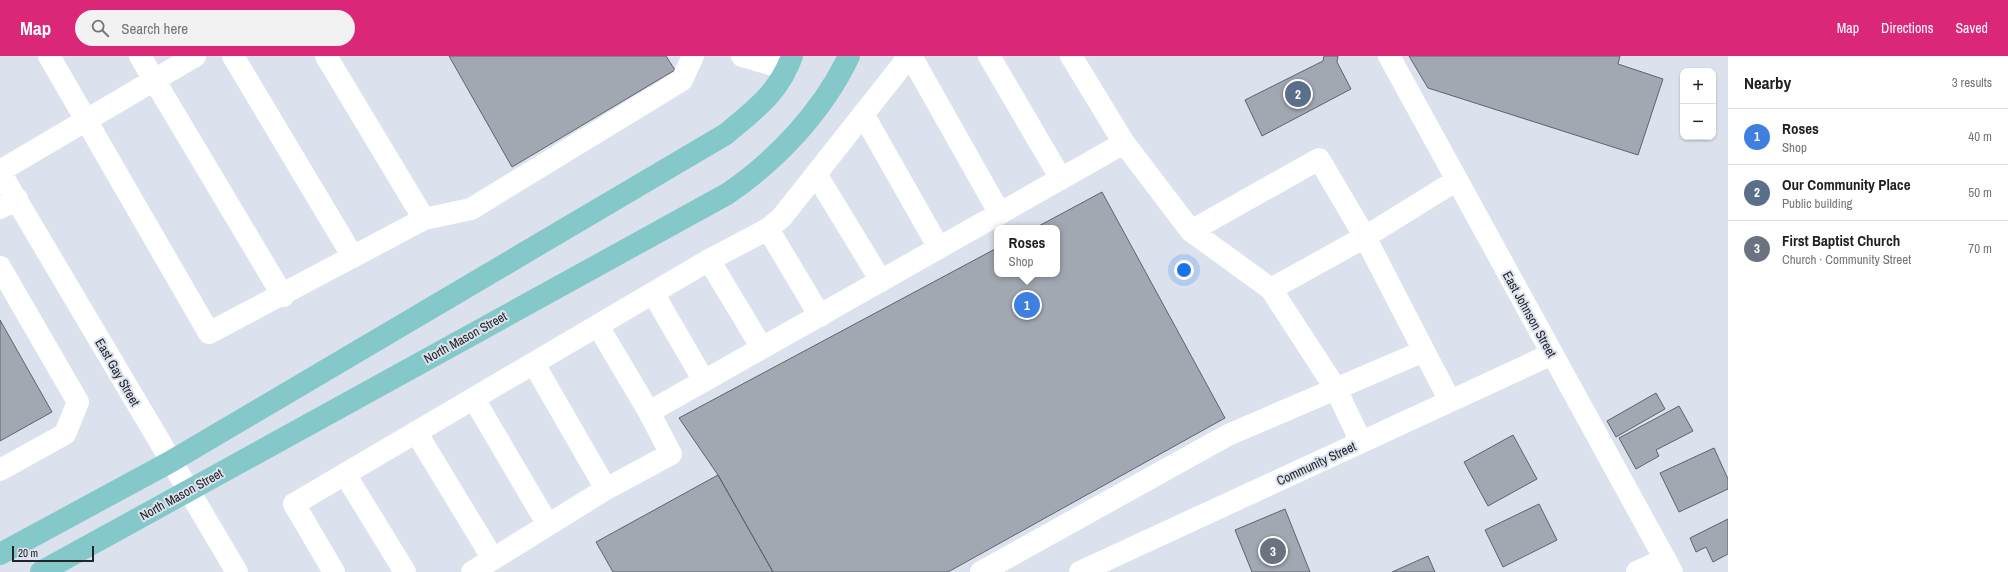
<!DOCTYPE html>
<meta charset="utf-8">
<style>
body{margin:0;font-family:"Archivo Narrow",sans-serif;background:#f2f2f2;color:#202124}
.controls{position:absolute;right:12px;top:12px;display:grid;overflow:hidden;border-radius:8px;box-shadow:0 1px 3px #0004}
.controls button{width:36px;height:36px;display:grid;place-items:center;padding:0;border:0;border-bottom:1px solid #e0e0e0;background:#fff;color:#202124;font:20px sans-serif}
.scale{position:absolute;left:12px;bottom:10px;width:82px;box-sizing:border-box;padding-left:4px;border:2px solid #222428;border-top:0;font-size:11px;line-height:14px;white-space:nowrap;color:#222428;-webkit-text-stroke:3px #dce2ed;paint-order:stroke}
.you{position:absolute;left:1184px;top:214px;width:14px;height:14px;margin:-10px;border:3px solid #fff;border-radius:50%;background:#1a73e8;box-shadow:0 0 0 6px #1a73e833}
.badge{display:grid;place-items:center;width:26px;height:26px;border-radius:50%;background:#db2777;color:#fff;font-size:13px;font-weight:700}
.pin{position:absolute;translate:-50% -50%;border:2px solid #fff;box-shadow:0 1px 4px #0006}
.popup{position:absolute;left:994px;top:169px;width:66px;height:52px;box-sizing:border-box;display:grid;place-content:center;border-radius:8px;background:#fff;filter:drop-shadow(0 1px 3px #0005);font-size:13px;white-space:nowrap;color:#757577}
.popup b{font-size:15px;color:#202124}
.popup::after{content:'';position:absolute;left:50%;top:100%;margin-left:-8px;border:8px solid transparent;border-top-color:#fff}
.list{margin:0;padding:0;list-style:none}
h2{display:flex;justify-content:space-between;align-items:center;height:52px;margin:0;padding:0 16px;font-size:17px}
h2 small{font-size:13px;font-weight:400;color:#757577}
.list li{display:grid;grid-template-columns:26px 1fr auto;gap:12px;align-items:center;box-sizing:border-box;height:56px;padding:0 16px;border-top:1px solid #e0e0e0}
.list b{display:block;font-size:15px;white-space:nowrap}
.list p{margin:0;font-size:13px;white-space:nowrap;color:#757577}
.list em{font-size:13px;font-style:normal;color:#757577}
.icon{flex:none;width:22px;height:22px;fill:none;stroke:currentColor;stroke-width:2;stroke-linecap:round;stroke-linejoin:round}
.map{position:relative;flex:none;width:1728px;height:516px;overflow:hidden}
header{display:flex;align-items:center;gap:24px;box-sizing:border-box;height:56px;padding:0 20px;background:#db2777;color:#fff}
header strong{font-size:19px}
nav{display:flex;gap:22px;margin-inline-start:auto;font-size:14px}
.search{width:280px;height:36px;background:#f2f2f2;display:flex;align-items:center;gap:10px;box-sizing:border-box;padding:0 14px;border-radius:22px;color:#757577;font-size:15px}
main{display:flex}
aside{flex:1;background:#fff}
.map>svg:first-child{display:block}
</style>
<header>
<strong>Map</strong>
<div class="search"><svg class="icon" aria-label="search" viewBox="0 0 24 24"><circle cx="10" cy="10" r="6"/><path d="M15 15l6 6"/></svg>Search here</div>
<nav><a>Map</a><a>Directions</a><a>Saved</a></nav>
</header>
<main>
<div class="map">
<svg width="1728" height="516" viewBox="0 0 1728 516">
<rect width="100%" height="100%" fill="#dce2ed"/>
<path fill="#a2a8b2" stroke="#5e636d" d="M449,0H666L675,14L512,111Z
M1324,0H1338L1337,6L1351,33L1262,80L1245,44L1323,5Z
M1409,0H1620L1618,8L1663,23L1638,99L1428,32Z
M1102,136L1225,362L948,516H773L718,419L679,362L997,192V218H1057V172H1035Z
M0,264L52,356L0,385Z
M1656,337L1665,353L1616,381L1607,365Z
M1679,350L1693,375L1656,394L1659,400L1636,413L1619,382Z
M1513,379L1537,423L1488,450L1464,406Z
M1714,392L1728,423V433L1679,456L1660,417Z
M718,419L773,516H613L596,486Z
M1539,448L1557,484L1503,511L1485,474Z
M1285,453L1310,516H1252L1235,474Z
M1728,463V498L1713,506L1706,491L1696,496L1690,482Z
M1428,500L1435,516H1392Z"/>
<g fill="none" stroke-linecap="round" stroke-linejoin="round">
<path stroke="#fff" stroke-width="22" d="M49,0L209,277L424,163L471,153L682,24L693,0
M140,0L283,240
M233,0L353,201
M326,0L424,163
M742,0L787,13
M911,0L1000,158
M989,0L1061,123
M1389,0L1672,516
M863,58L939,192
M1124,87L1191,175L1271,233
M0,115L195,0
M0,116L237,516
M816,118L881,225
M0,152L17,143
M768,173L820,260
M1191,175L1319,103L1365,181L1424,295
M709,204L762,292
M0,211L78,346L65,378L0,414
M653,237L704,325
M598,270L649,356
M534,308L606,433
M474,343L548,469
M416,376L493,503
M1361,386L1336,333L1271,233L1365,181L1457,124
M345,418L405,516
M334,516L294,448L709,204L768,173L782,161L903,8L906,0
M472,516L606,433L671,398L649,356L1124,87L1071,0
M981,516L1228,379L1424,295L1450,345
M1080,516L1552,298
M1637,516L1665,503"/>
<path stroke="#84c8ca" stroke-width="22" d="M0,498L170,406L726,78C754,54 779,37 792,0
M41,516L727,138C777,104 823,55 849,0"/>
</g>
<g text-anchor="middle" stroke-width="4" stroke-linejoin="round" paint-order="stroke">
<g font-size="13" fill="#222428" stroke="#dce2ed">
<text transform="translate(1530 258) rotate(61)" y="5">East Johnson Street</text>
<text transform="translate(465 281) rotate(-29)" y="5">North Mason Street</text>
<text transform="translate(118 316) rotate(60)" y="5">East Gay Street</text>
<text transform="translate(1316 407) rotate(-25)" y="5">Community Street</text>
<text transform="translate(181 438) rotate(-29)" y="5">North Mason Street</text>
</g>
</g>
</svg>
<div class="controls">
<button>+</button>
<button>−</button>
</div>
<div class="scale">20 m</div>
<div class="you"></div>
<div class="pin badge" style="left:1027px;top:249px;background:#3f7fe0">1</div>
<div class="popup"><b>Roses</b>Shop</div>
<div class="pin badge" style="left:1298px;top:38px;background:#5c6f8a">2</div>
<div class="pin badge" style="left:1273px;top:495px;background:#6b7280">3</div>
</div>
<aside>
<h2>Nearby<small>3 results</small></h2>
<ul class="list">
<li><span class="badge" style="background:#3f7fe0">1</span><div><b>Roses</b><p>Shop</p></div><em>40 m</em></li>
<li><span class="badge" style="background:#5c6f8a">2</span><div><b>Our Community Place</b><p>Public building</p></div><em>50 m</em></li>
<li><span class="badge" style="background:#6b7280">3</span><div><b>First Baptist Church</b><p>Church · Community Street</p></div><em>70 m</em></li>
</ul>
</aside>
</main>
